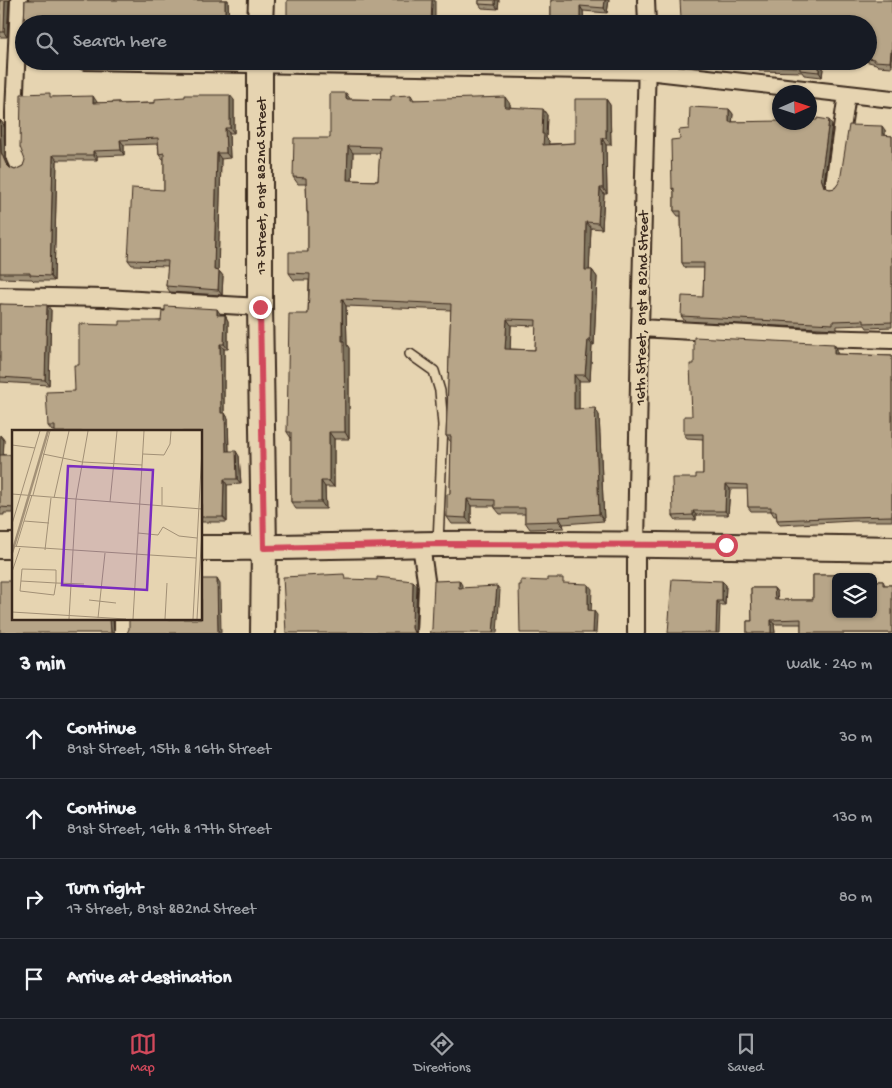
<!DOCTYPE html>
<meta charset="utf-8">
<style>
body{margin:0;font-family:"Gochi Hand",sans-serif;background:#242831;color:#f1f3f6}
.controls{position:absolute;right:15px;bottom:15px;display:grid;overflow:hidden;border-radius:8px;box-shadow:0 1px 4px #0004}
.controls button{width:45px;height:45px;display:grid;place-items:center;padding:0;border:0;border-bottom:1px solid #363941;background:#171b24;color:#f1f3f6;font:25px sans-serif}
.compass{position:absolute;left:772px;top:85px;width:45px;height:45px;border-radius:50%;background:#171b24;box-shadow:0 1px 4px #0004;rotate:87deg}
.stop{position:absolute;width:15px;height:15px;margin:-11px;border:4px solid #d1495b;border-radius:50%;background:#fff}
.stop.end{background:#d1495b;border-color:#fff;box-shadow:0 1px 5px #0008}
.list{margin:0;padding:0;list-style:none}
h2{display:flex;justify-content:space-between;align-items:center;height:65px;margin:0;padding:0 20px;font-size:21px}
h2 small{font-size:16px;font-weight:400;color:#9ea1a6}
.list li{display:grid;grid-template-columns:32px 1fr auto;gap:15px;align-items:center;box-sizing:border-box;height:80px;padding:0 20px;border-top:1px solid #363941}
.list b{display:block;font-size:19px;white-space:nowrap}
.list p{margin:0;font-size:16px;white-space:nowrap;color:#9ea1a6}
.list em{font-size:16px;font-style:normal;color:#9ea1a6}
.icon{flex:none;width:28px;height:28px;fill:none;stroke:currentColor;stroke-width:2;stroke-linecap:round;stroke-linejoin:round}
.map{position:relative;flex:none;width:892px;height:633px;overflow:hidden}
.search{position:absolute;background:#171b24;box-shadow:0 1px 4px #0004;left:15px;right:15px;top:15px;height:55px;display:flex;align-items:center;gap:12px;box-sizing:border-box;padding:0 18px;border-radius:28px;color:#9ea1a6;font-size:19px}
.sheet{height:385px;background:#171b24}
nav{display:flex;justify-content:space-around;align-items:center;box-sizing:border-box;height:70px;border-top:1px solid #363941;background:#171b24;font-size:14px;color:#9ea1a6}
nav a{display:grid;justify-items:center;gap:2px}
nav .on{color:#d1495b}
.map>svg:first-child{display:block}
</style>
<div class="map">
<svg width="892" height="633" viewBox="0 0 892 633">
<rect width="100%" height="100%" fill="#e6d4b1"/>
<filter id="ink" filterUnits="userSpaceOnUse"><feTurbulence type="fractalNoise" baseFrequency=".02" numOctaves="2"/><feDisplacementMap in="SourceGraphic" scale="10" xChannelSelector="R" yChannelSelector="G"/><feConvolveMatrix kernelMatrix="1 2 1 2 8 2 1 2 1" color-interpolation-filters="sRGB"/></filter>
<g filter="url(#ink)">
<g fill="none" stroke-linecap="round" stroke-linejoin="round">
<g stroke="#3b2a1e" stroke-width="12">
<path id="lane" d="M410,354L434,371L440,391L443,425L438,543"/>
</g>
<g stroke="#3b2a1e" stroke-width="20">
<path id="street" d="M646,0L647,24
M85,61L647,71L892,99
M19,165L14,154V113L19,0
M834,184L847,94
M0,296L105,298L260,307
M640,328L816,338L892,340
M421,545L427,587L425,633
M123,619V633
M636,633V546L640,328L647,61"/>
</g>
<g stroke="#3b2a1e" stroke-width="28">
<path id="secondary" d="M260,24L261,0
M260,61V307L264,548L263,633
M0,546H14
M201,548C281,548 360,545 439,544C590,543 741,546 892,549"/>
</g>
<use href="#lane" stroke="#e6d4b1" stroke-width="9"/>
<use href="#street" stroke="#e6d4b1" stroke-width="16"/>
<use href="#secondary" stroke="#e6d4b1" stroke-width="24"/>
</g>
<path fill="#9d8e75" stroke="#3b2a1e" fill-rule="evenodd" d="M0,0H9L7,37H0Z
M25,0H228L229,24H24Z
M479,0H499L498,9L482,8L479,4Z
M551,0H609L607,13L583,11L584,24H551Z
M892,0V67L878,66L876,64L865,61H868V24L684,22L681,18Z
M755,61H824L822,77L804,75L802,72L759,71L755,65Z
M411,95L414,100L510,104V107L547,115L546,138L549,141L548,144L575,143L606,99L610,105L611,145H606L607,194H604L602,229L591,228L589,270H592L597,277L594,345H592L590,381H579V409L599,415L604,521L563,524L564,528L530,529L525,522V514H500L495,508V506H471V524H452L447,517L450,494L451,442L446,436L451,310L346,306L347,345L349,348V439H334V487H325L326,509H296L291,502V438L287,432L308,314L309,280H294L289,273L308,252V215L307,212L306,184H298L293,177L330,138L351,99L391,100ZM353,153H380L378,181L352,180ZM511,325L536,326L535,350L510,349Z
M53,97L97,102V103L119,102L120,104L234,100V133H229L230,158L221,159L218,271H219L223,276L222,295L170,292L166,286L168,266L132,265L128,260L164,190V159H163L159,154L158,144L124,145V155L97,156V160H57L54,281H34L32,279L0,278V120L4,125L5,158L9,167L15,170L23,166Z
M729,109L733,114L732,122L832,124L824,183L826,188L830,189L835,188L885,130V136H892V327L867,328L865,325L837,326V329L685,321L681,316L703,297L704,268H685L682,263L681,216H678L674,211V191L672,189L689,129Z
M0,304L51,310L49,385L0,382Z
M221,315H225L228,321V349H224V413L228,418L229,451L239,456L241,484L227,485V522H201V432L52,431L48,426L75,391L79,365L120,325Z
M837,349V354L892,356V521H853L780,525L777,520V516H774L771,511H751L748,507V489H730L728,515H696V520H676L673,516L696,478L703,474V439L687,438L684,434L692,416Z
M0,435L4,440L3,455H14V513H4V515H0Z
M813,575H840L841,577H836V614H873V581H883L885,585H892V633H801V624H774L775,633H747V621H752L751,588H774L777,592L778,600H813Z
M722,581L726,585L725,605H720L668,633Z"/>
<path fill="#80745f" stroke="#3b2a1e" d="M5,0H9L7,37L4,32Z
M225,0H228L229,24L225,20Z
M432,0H435V24H431Z
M495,0H499L498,9L495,5Z
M605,0H609L607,13L604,8Z
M580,6L583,11L584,24H580Z
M891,52L892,53V65L890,62Z
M819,61H824L822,77L819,72Z
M346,93L351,100L346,99Z
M230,95L234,100V133L230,128Z
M93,96L97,102V108L93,103Z
M505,97L510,104V113L505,107Z
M606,99L610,105L611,145L606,138Z
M543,109L547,115L546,138L549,141L548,151L543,145L542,134Z
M729,109L733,114L732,126L729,122Z
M0,120L4,125L5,158L10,170L6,164L1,152Z
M829,120L832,124L824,183L827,192L824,187L821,178Z
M882,126L885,130V140L882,135Z
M225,128L229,133L230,158L226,153Z
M602,138L606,145L607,194L603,188Z
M120,140L124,145V155L121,150Z
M348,146L353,153L352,187L347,180Z
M93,151L97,156V160L93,155Z
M217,153L221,159L218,276L214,270Z
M53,155L57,160L54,281L50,276Z
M600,188L604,194L602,229L598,223Z
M586,222L591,228L589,277L585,270Z
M592,270L597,277L594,345L590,339Z
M219,271L223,276L222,295L218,290Z
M342,299L346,306L347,345L349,348V439L345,432Z
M47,305L51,310L49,385L45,380Z
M217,309L221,315L220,320L217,315Z
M225,315L228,321V349L224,344Z
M507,319L511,325L510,356L505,349Z
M588,339L592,345L590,381L585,375Z
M220,344L224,349V418L221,413Z
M834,344L837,349V359L834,354Z
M574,375L579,381V416L574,409Z
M595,408L599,415L604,521L599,514Z
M225,413L228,418L229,456L226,451Z
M329,432L334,439V487L329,481Z
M0,435L4,440L3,460L0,456Z
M236,451L239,456L241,484L237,479Z
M224,479L227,485V522L223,517Z
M321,481L325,487L326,509L321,502Z
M726,484L730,489L728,515L725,511Z
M467,499L471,506V524L466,518Z
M693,511L696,515V520L693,515Z
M559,517L563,524L564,528L559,521Z
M217,579L220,584L221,633H218Z
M459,580L462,585V592L459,588Z
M413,581L417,585L415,633H414L412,628Z
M722,581L726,585L725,605L722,601Z
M588,584L592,589L591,615L588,610Z
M497,586L500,590L497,633H493Z
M774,588L777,592L778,605L775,600Z
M717,601L720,605L719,633H716Z
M594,611L597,615L596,633H593Z
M110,619H113L114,633H111Z
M771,620L774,624L775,633H771Z"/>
<path fill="#b7a588" stroke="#3b2a1e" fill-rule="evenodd" d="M0,0H5L4,32H0Z
M25,0H225V20H205V24H120V19L69,21V24H24Z
M287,0H432L431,24H287Z
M479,0H495V5L479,4Z
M551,0H605L604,8L580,6V24H551Z
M680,0H892V52H891L890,62L874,61V59L868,58V24H684V17L681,18Z
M755,61H819V72L800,70V67L755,65Z
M50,93V97L93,96V103L119,102V104L155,103V99L185,97V95H230V128H225L226,153H217L214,270L219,271L218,290L166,286L168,261L128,260L132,188L164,190V153L159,154L158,138L120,140L121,150L93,151V155H53L50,276L30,275V273H0V120L1,152L6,164L10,168L15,170L23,166L25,160L20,147L21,94Z
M330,93H346V99L391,100V96L411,95V100L505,97V107L543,109L542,134H544L543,145L575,143V99H606V138H602L603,188H600L598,223L586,222L585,270H592L590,339H588L585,375H574V409L595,408L599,514L559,517V521L525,522V508H495V500L467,499L466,518L447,517V494H450L451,436H446L451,304L342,299V341H344L345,432H329V481H321V502H291V432H287L289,314H308L310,274L289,273V252H308V212H307L306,178L293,177L294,138H330ZM348,146L380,147L378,181L347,180ZM507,319L536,320L535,350L505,349Z
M690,107L729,109V122L780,121V122H810V120H817V118L829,120L821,178L824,187L830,189L835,188L840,181L849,125L882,126V135L892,136V322L864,323V320L833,321V324L681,316L682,296L703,297L704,263H682L681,211H674V188L672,189L671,140L680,139L679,130L689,129Z
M0,304L47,305L45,380L0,377Z
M165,306L217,309V315H225L224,344H220L221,413H225L226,451H236L237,479H224L223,517H201V432H55V426H48L46,392L75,391L74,365H79V324L120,325V321H161L162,311H165Z
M694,337L834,344V354L892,356V516L850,517L777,520L776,511H771V507H748L747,485L726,484L725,511H693V515L673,516L672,478H696V474H703V434H684V416H692L690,364H694Z
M0,455H14V508L0,507V510Z
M344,574L345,579L377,580V577L413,581L412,628L414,633H286L283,577Z
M813,575H840V577H836V614H873V581H883V585H892V633H801V619L771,620V633H747V621H752L751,588H774L775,600H813Z
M547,578H563V583L588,584V610L594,611L593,633H520L519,585H521V580L547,581Z
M201,579H217L218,633H127L129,629V619H201Z
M672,579L722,581V601H717L716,633H668Z
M459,580V588L497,586L493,633H430L432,629L434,581Z
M0,581H14V619H110L111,633H0Z"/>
</g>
<g fill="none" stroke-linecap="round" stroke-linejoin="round" filter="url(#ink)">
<path stroke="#d1495b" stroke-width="6" d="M260,307L264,548L438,544L726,545"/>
</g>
<g text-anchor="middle" stroke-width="5" stroke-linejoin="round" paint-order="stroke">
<g font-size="15" fill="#3b2a1e" stroke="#e6d4b1">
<text transform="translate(260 186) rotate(-90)" y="5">17 Street, 81st &amp;82nd Street</text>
<text transform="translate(641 308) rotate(-89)" y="5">16th Street, 81st &amp; 82nd Street</text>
</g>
</g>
<g transform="translate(12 430)">
<rect width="190" height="190" fill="#e6d4b1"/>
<path fill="none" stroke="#a39177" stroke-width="2.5" d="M0,123L36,1"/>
<path fill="none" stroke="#a29076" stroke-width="1" d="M0,15L23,18M31,24L70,32L130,35M131,24L152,25L158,14L159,1M0,64L190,79M21,65L38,1M42,68L57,1M98,72L105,1M150,75V57M12,91L37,93M0,94L28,1M126,103L146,105L151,97L167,106L185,108M0,116L184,128M4,117L20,65M33,120L39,68M0,142L8,118M9,151L44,153V140L10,139L8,161L42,165L44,153L72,154M77,170L104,173M0,182L114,189M86,188L93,123M57,189L64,69L76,1M121,189L132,1M153,189L155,153M181,189L190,19M185,189L190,99"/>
<path fill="#7b2cbf" fill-opacity="0.15" stroke="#7b2cbf" stroke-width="2.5" d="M56,36L141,40L135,160L50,155Z"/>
<rect width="190" height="190" fill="none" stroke="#3b2a1e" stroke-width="2.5"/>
</g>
</svg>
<div class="controls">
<button><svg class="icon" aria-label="layers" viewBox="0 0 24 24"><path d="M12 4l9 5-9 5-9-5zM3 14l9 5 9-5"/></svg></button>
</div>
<svg class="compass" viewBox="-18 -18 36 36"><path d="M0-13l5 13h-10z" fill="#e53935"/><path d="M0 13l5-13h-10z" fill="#9ea1a6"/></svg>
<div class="stop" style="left:726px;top:545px"></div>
<div class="stop end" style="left:260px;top:307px"></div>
<div class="search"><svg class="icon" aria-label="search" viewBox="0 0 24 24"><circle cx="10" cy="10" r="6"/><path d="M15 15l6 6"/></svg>Search here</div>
</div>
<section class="sheet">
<h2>3 min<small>Walk · 240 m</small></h2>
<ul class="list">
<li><svg class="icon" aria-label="ahead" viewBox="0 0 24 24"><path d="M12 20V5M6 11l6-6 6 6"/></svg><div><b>Continue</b><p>81st Street, 15th &amp; 16th Street</p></div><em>30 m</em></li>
<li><svg class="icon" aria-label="ahead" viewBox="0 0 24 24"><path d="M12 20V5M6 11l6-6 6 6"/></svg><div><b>Continue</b><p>81st Street, 16th &amp; 17th Street</p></div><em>130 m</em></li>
<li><svg class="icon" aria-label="right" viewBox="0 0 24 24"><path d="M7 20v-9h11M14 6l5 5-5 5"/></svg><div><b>Turn right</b><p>17 Street, 81st &amp;82nd Street</p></div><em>80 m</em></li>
<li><svg class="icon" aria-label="arrive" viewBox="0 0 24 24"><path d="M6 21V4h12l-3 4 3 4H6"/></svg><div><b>Arrive at destination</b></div></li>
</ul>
</section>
<nav>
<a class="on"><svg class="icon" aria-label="map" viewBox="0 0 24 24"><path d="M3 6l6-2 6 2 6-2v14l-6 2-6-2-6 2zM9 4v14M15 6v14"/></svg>Map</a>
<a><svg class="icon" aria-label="directions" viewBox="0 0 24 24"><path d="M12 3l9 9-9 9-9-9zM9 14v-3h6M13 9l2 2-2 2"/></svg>Directions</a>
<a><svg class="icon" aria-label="saved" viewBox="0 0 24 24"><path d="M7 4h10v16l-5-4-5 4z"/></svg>Saved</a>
</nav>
